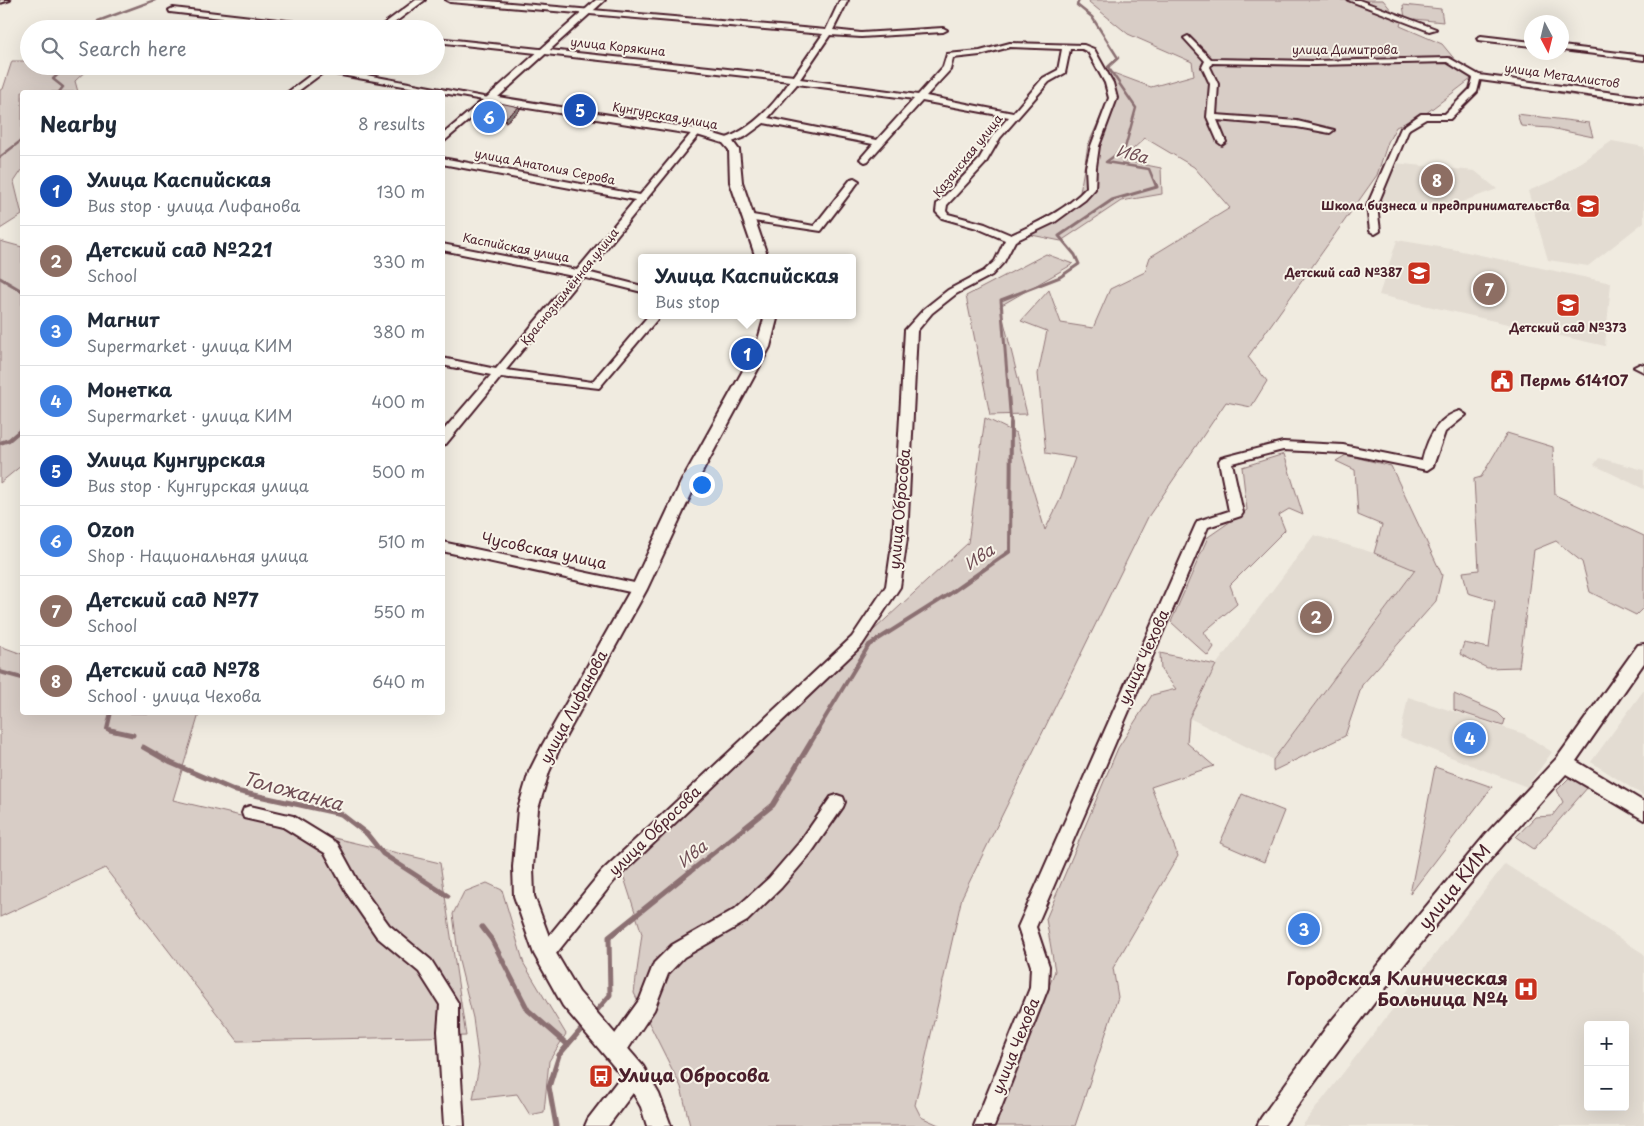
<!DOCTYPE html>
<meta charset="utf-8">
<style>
body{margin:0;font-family:"Playpen Sans",sans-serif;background:#f6f6f7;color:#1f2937}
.controls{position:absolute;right:15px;bottom:15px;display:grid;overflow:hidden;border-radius:5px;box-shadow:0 5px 20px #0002}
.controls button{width:45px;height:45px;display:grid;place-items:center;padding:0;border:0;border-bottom:1px solid #e0e1e3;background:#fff;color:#1f2937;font:25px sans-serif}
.compass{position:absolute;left:1524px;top:15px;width:45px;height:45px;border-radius:50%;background:#fff;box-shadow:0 5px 20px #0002;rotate:173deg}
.you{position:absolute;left:701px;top:484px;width:18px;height:18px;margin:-12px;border:4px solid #fff;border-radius:50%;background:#1a73e8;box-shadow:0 0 0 8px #1a73e833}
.badge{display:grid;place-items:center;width:32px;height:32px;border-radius:50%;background:#1a73e8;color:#fff;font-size:16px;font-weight:700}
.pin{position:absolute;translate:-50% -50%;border:2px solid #fff;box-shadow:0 1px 5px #0006}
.popup{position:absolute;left:638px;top:254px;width:218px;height:65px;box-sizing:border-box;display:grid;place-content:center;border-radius:5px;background:#fff;filter:drop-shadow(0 1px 4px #0005);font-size:16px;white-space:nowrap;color:#747a83}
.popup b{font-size:19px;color:#1f2937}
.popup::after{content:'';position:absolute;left:50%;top:100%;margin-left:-10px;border:10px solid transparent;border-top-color:#fff}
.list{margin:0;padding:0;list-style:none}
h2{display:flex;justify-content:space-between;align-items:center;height:65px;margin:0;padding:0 20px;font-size:21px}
h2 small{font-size:16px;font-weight:400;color:#747a83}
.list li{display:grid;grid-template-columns:32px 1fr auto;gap:15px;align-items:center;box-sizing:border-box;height:70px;padding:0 20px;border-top:1px solid #e0e1e3}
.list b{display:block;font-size:19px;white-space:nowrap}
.list p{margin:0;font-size:16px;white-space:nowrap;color:#747a83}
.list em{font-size:16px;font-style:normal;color:#747a83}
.icon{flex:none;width:28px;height:28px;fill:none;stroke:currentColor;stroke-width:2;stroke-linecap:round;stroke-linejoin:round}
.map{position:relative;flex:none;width:1644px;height:1126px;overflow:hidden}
.search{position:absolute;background:#fff;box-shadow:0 5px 20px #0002;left:20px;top:20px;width:425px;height:55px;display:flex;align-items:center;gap:12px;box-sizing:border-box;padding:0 18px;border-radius:28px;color:#747a83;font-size:19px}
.panel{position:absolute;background:#fff;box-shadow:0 5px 20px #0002;left:20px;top:90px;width:425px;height:625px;border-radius:5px}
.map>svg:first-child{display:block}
</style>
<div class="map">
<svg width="1644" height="1126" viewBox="0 0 1644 1126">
<rect width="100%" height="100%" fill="#f0ebe0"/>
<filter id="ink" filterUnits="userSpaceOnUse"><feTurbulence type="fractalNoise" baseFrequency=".02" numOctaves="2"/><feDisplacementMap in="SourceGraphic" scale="10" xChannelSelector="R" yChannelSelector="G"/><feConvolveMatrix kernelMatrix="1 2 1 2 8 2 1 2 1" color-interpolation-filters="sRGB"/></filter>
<g filter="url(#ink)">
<path fill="#e3dcd2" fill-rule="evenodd" d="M1612,141L1644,147V222L1588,266L1548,260L1528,191L1554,180Z
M1394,163L1475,171L1497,189L1445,208L1380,204Z
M1397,240L1457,250L1611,283L1605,346L1379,295Z
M1599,458L1644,470V489L1594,465Z
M1314,535L1374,553L1415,570L1273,760L1189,718L1216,665Z
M1644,690V796L1591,762Z
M1408,697L1524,734L1552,752L1527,787L1400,737Z
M1505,864L1644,954V1126H1302ZM1588,1025H1625V1107H1588Z"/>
<path fill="#d8cdc6" stroke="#917678" d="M1090,0H1383L1401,22L1400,26L1442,44L1471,79L1425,114L1396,127L1388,142L1377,175L1248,357L1267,381L1251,407L1226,402L1148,517L962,897L915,1105L921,1117L941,1126H690L681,1087L634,993L642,934L620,865L968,543L985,418L1016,433L1045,530L1059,502L1075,458L1046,453L1038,374L1047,331L1021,321L1049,290L1061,323L1093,328L1110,289L1145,272L1150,257L1230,208L1194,167L1145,138L1121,160L1161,168L1162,194L1121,201L1061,241L1017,232L1079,198L1088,145L1108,100L1100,68L1151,87L1194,75L1192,62L1128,34L1089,2Z
M1403,5L1441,9L1443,22L1405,18Z
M12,61H29V66H91L75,81L78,92H22V170L14,182L22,215L0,229V90L3,89Z
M1536,87L1644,102V105L1536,90Z
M1517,114L1589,123L1593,137L1550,128L1521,126Z
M0,241L22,247V465L0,483Z
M1046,254L1073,264L1000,306L1027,414L990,415L966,296Z
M1507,433L1553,447L1555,495L1644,536V607L1636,615L1590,592L1582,562L1556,541L1534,550L1519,667L1487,668L1460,654L1464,643L1489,648L1495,601L1468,593L1463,572L1479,570L1474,479L1481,477Z
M1284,454L1303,515L1289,509L1279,515L1285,530L1230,585L1237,604L1204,632L1214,647L1208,656L1171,622L1208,537L1247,510L1242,467Z
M1346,455L1391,466L1442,575L1436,601L1362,685L1345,736L1273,771V760L1415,570L1374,553L1382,525L1358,515L1355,470L1336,461Z
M0,646L22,654V712L199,714L173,800L440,863L466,1036L238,1041L105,868L0,917Z
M1160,653L1216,665L1189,718L1187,743L1214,766L1151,787L1178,856L1113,968L1118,997L1075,1126H994L1055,971L1046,919L1118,748L1152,695L1176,689L1161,670Z
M1454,694L1498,713L1505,720L1503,726L1454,710Z
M1435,767L1492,787L1410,894Z
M1569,778L1588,787L1534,849L1516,837L1535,817L1552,816L1563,802L1557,790Z
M1242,794L1284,811L1264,862L1220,843Z
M487,883L502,890L524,964L566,1034L549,1061L544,1112L530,1115L517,1094L473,1099L479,1065L473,1018L459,961L453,914L464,892Z"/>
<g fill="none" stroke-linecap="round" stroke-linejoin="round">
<path stroke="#8b6f72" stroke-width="2.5" d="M1079,0L1077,5L1092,17L1118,58L1108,67L1136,108L1125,148L1106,162L1149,169L1156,186
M97,29L98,21L155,0
M59,92L63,87L53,79L67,66
M0,157L22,140"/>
<path stroke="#8b6f72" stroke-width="3" d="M0,278L22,291
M1011,424L1001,300L1060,277L1079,264L1075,255L1059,236L1112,200L1157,187L1156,184"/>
<path stroke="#8b6f72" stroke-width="4" d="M0,443L9,440L22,429
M0,672L22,678
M111,712L107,729L115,731
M817,731L869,645L948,595L1010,551L1011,423"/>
<path stroke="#8b6f72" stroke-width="5" d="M110,730L133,735
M143,747L171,763L236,791L341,814L367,834L383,854L448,896
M482,927L492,940L528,1010L568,1045
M593,1015L610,995L609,937L773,805L818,730
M556,1126L549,1087L559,1055L585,1025"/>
<g stroke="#4a1f2b" stroke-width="4">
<path id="minor" d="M0,0H10L0,3Z
M416,0H425L386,29H377Z
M446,0H476L826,30L840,0H848L833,30L861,33L943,28L947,30L943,32L861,37L830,35L800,79L918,95L943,67L947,54L980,51L1010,43L1084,45L1094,49L1113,83L1117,98L1099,146L1096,167L1095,189L1085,200L1055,222L1015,241L1004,262L992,275L956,294L932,313L917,331L907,538L900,587L862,645L614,881L551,960L545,962L539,960L536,954L539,948L602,871L852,637L886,586L893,538L905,330L924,309L948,290L984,271L995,261L1005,240L977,228L942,218L936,212L937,204L978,161L993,135L1009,117L922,101L868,161L865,162L860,159L873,144L764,123L745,137L727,144L723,141L724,139C752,129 774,105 790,81L436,42V38L794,76L823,34L450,2ZM1010,47L1062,49L1058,70L1043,78L1013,113L926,96L950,70L953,58L980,55ZM1070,49H1082L1088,52L1105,83L1109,98L1091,146L1086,167L1087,187C1066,210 1039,222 1011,235L985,224L948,214L946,211L947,205L985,164L1000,138L1049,82L1065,73ZM797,84L914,99L877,140L768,118Z
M1348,0H1359L1436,29L1429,31Z
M173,8L339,27L343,29H317L170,12L169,10Z
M1188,36L1211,59L1314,61L1449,58L1479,75L1644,97V103L1480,80L1477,92L1450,119H1426L1409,129L1377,206L1380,231L1375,234L1370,231L1367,206L1401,128L1421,114H1445L1470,89L1473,78L1447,62L1314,65L1212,63L1210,67L1218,84L1216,115L1297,121L1334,130L1330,133L1297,127L1217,120L1226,142L1222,145L1218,142L1207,117L1210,84L1202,67L1205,61L1184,38Z
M1481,36L1532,42V46L1478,40L1477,38Z
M1562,46L1644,56V60L1562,50Z
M299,66H330L329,68L494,99L442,143V135L483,100L324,72L297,92H288L316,71Z
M694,130L701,132L587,272L642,286V292L582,277L506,370L592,382L649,315H660L659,317L599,388L501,377L446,444L442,445V432L491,375L442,365V358L496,369L573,276L442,250V244L577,270L635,200L442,164V158L640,195Z
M854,178L859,181L821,231L747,220L742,217L747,214L814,226L851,179Z
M1640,364L1644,365V372L1634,367Z
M1460,411L1466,415L1445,432L1433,466L1427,470L1343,453L1283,450L1232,463L1243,513L1241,516L1208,527L1036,927L1049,966L1048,988L994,1126H974L1030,988L1031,966L1018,927L1196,524L1198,521L1229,511L1219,461L1221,458L1283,442L1343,445L1422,461C1427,440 1437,417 1460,411Z
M442,542L639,584L646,589L639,594L442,551Z
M837,795L843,797L845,802L843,807L811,853L781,888L747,921L684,957L668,974L654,1010L622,1058L615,1060L608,1058L605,1051L608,1044L640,999L654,963L672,945L735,909L769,878L799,843L831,797Z
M250,806L293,816L337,843L360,885L389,925L431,960L458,1003V1031L464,1126H444L438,1031L440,1005L419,972L377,937L348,895L325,853L283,827L244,818L242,813L244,808Z
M635,1064L642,1067L645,1074L642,1081L608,1126H585L588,1119L628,1067Z"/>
</g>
<g stroke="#4a1f2b" stroke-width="4">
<path id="tertiary" d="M596,0H605L498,97L697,129L731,139L739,150L742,182L768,258H756L730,182L729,150L723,143L697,135L490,102L485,99Z
M765,315H778L770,347L697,482L647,589L561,745L549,772L538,809L533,867L534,896L554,950L579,992L643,1066L659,1094L671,1126H647L641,1107L627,1082L563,1006L534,954L514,896L513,867L518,809L529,772L543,744L631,589L681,482L756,347Z
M1644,644V663L1576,761L1644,802V820L1566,774C1464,885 1371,1003 1283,1126H1257L1261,1118L1328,1025L1486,834L1557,758L1638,645Z"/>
</g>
<use href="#minor" fill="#f7f3e8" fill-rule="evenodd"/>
<use href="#tertiary" fill="#f7f3e8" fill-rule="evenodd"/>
</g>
<path fill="#aa9e9a" stroke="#4a1f2b" d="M520,110L506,122L486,118L485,115Z"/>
<path fill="#8b817d" stroke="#4a1f2b" d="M519,107L520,110L506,122L505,118Z"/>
<path fill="#c6b8b3" stroke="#4a1f2b" d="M500,103L519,107L505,118L485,115Z"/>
</g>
<defs>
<g id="school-square" transform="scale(1.25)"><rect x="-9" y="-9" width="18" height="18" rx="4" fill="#c8321e" stroke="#f7f3e8"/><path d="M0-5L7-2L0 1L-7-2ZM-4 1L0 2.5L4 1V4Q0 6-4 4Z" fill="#fff"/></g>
<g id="civic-square" transform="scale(1.25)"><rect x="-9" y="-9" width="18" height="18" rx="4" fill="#c8321e" stroke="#f7f3e8"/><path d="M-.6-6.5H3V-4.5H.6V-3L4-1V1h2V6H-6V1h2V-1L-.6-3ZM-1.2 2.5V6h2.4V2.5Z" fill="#fff"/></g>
<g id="hospital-square" transform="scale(1.25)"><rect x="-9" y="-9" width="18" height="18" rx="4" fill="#c8321e" stroke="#f7f3e8"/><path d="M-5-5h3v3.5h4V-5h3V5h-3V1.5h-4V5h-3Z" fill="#fff"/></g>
<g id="bus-square" transform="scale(1.25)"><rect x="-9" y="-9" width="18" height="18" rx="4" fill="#c8321e" stroke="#f7f3e8"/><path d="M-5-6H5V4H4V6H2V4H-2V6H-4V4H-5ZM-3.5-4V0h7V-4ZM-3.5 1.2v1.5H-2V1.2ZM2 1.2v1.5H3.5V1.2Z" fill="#fff"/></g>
</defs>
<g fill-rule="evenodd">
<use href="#school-square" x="1588" y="206"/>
<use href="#school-square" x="1419" y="273"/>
<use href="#school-square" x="1568" y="305"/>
<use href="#civic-square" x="1502" y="381"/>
<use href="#hospital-square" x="1526" y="989"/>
<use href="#bus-square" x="601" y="1076"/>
</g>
<g text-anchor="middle" stroke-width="4" stroke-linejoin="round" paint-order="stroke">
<g font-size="12" fill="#4a1f2b" stroke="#f7f3e8">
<text transform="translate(618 47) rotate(6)" y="4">улица Корякина</text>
<text x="1345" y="54">улица Димитрова</text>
<text transform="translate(1562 76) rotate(8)" y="4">улица Металлистов</text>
<text transform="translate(665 116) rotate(10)" y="4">Кунгурская улица</text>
<text transform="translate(968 156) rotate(-51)" y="4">Казанская улица</text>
<text transform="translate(545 167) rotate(11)" y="4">улица Анатолия Серова</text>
<text transform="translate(516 248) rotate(11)" y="4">Каспийская улица</text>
<text transform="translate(570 287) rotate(-51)" y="4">Краснознамённая улица</text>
</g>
<g font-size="12" font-weight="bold" fill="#4a1f2b" stroke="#f7f3e8" text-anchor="end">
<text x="1570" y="210">Школа бизнеса и предпринимательства</text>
<text x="1402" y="277">Детский сад №387</text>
<text x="1568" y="332" text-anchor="middle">Детский сад №373</text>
</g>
<g font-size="15" font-weight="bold" fill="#4a1f2b" stroke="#f7f3e8" text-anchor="start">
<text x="1520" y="386">Пермь 614107</text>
</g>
<g font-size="15" fill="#4a1f2b" stroke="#f7f3e8">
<text transform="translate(900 509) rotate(-85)" y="5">улица Обросова</text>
<text transform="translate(544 551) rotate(12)" y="5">Чусовская улица</text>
<text transform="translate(1144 657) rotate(-66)" y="5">улица Чехова</text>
<text transform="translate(574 707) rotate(-62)" y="5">улица Лифанова</text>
<text transform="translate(655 831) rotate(-44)" y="5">улица Обросова</text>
<text transform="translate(1016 1046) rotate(-68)" y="5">улица Чехова</text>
</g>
<g font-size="16" font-style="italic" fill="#704e55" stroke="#f7f3e8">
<text transform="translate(1132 154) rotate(14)" y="6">Ива</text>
<text transform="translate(979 557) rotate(-34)" y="6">Ива</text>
<text transform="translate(692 854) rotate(-39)" y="6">Ива</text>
</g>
<g font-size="18" fill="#4a1f2b" stroke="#f7f3e8">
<text transform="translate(1455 887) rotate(-51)" y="6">улица КИМ</text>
</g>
<g font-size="18" font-weight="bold" fill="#4a1f2b" stroke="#f7f3e8" text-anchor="end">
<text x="1508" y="985">Городская Клиническая<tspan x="1508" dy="21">Больница №4</tspan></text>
<text x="618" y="1082" text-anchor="start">Улица Обросова</text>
</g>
<g font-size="19" font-style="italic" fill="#704e55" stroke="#f7f3e8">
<text transform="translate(293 791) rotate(15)" y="7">Толожанка</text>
</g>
</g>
</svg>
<div class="controls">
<button>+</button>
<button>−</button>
</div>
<svg class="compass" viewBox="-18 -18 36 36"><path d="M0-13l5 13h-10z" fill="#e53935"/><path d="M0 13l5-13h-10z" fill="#747a83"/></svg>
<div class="you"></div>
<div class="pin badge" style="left:747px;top:354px;background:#1a4fb4">1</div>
<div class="popup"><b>Улица Каспийская</b>Bus stop</div>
<div class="pin badge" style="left:1316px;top:617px;background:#8d6e63">2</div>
<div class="pin badge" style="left:1304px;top:929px;background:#3f7fe0">3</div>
<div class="pin badge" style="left:1470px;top:738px;background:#3f7fe0">4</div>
<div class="pin badge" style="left:580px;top:110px;background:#1a4fb4">5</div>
<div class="pin badge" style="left:489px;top:117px;background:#3f7fe0">6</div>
<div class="pin badge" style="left:1489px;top:289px;background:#8d6e63">7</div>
<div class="pin badge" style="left:1437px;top:180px;background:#8d6e63">8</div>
<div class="search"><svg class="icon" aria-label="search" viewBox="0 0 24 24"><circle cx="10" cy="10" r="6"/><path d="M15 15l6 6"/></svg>Search here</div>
<section class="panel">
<h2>Nearby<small>8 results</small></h2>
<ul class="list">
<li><span class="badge" style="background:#1a4fb4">1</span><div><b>Улица Каспийская</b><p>Bus stop · улица Лифанова</p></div><em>130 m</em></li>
<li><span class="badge" style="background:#8d6e63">2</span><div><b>Детский сад №221</b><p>School</p></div><em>330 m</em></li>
<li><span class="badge" style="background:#3f7fe0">3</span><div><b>Магнит</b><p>Supermarket · улица КИМ</p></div><em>380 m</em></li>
<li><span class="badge" style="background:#3f7fe0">4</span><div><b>Монетка</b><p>Supermarket · улица КИМ</p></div><em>400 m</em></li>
<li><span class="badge" style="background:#1a4fb4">5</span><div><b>Улица Кунгурская</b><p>Bus stop · Кунгурская улица</p></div><em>500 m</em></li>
<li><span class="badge" style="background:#3f7fe0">6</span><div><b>Ozon</b><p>Shop · Национальная улица</p></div><em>510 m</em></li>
<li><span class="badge" style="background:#8d6e63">7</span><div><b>Детский сад №77</b><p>School</p></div><em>550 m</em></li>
<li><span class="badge" style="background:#8d6e63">8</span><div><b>Детский сад №78</b><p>School · улица Чехова</p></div><em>640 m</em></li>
</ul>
</section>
</div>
